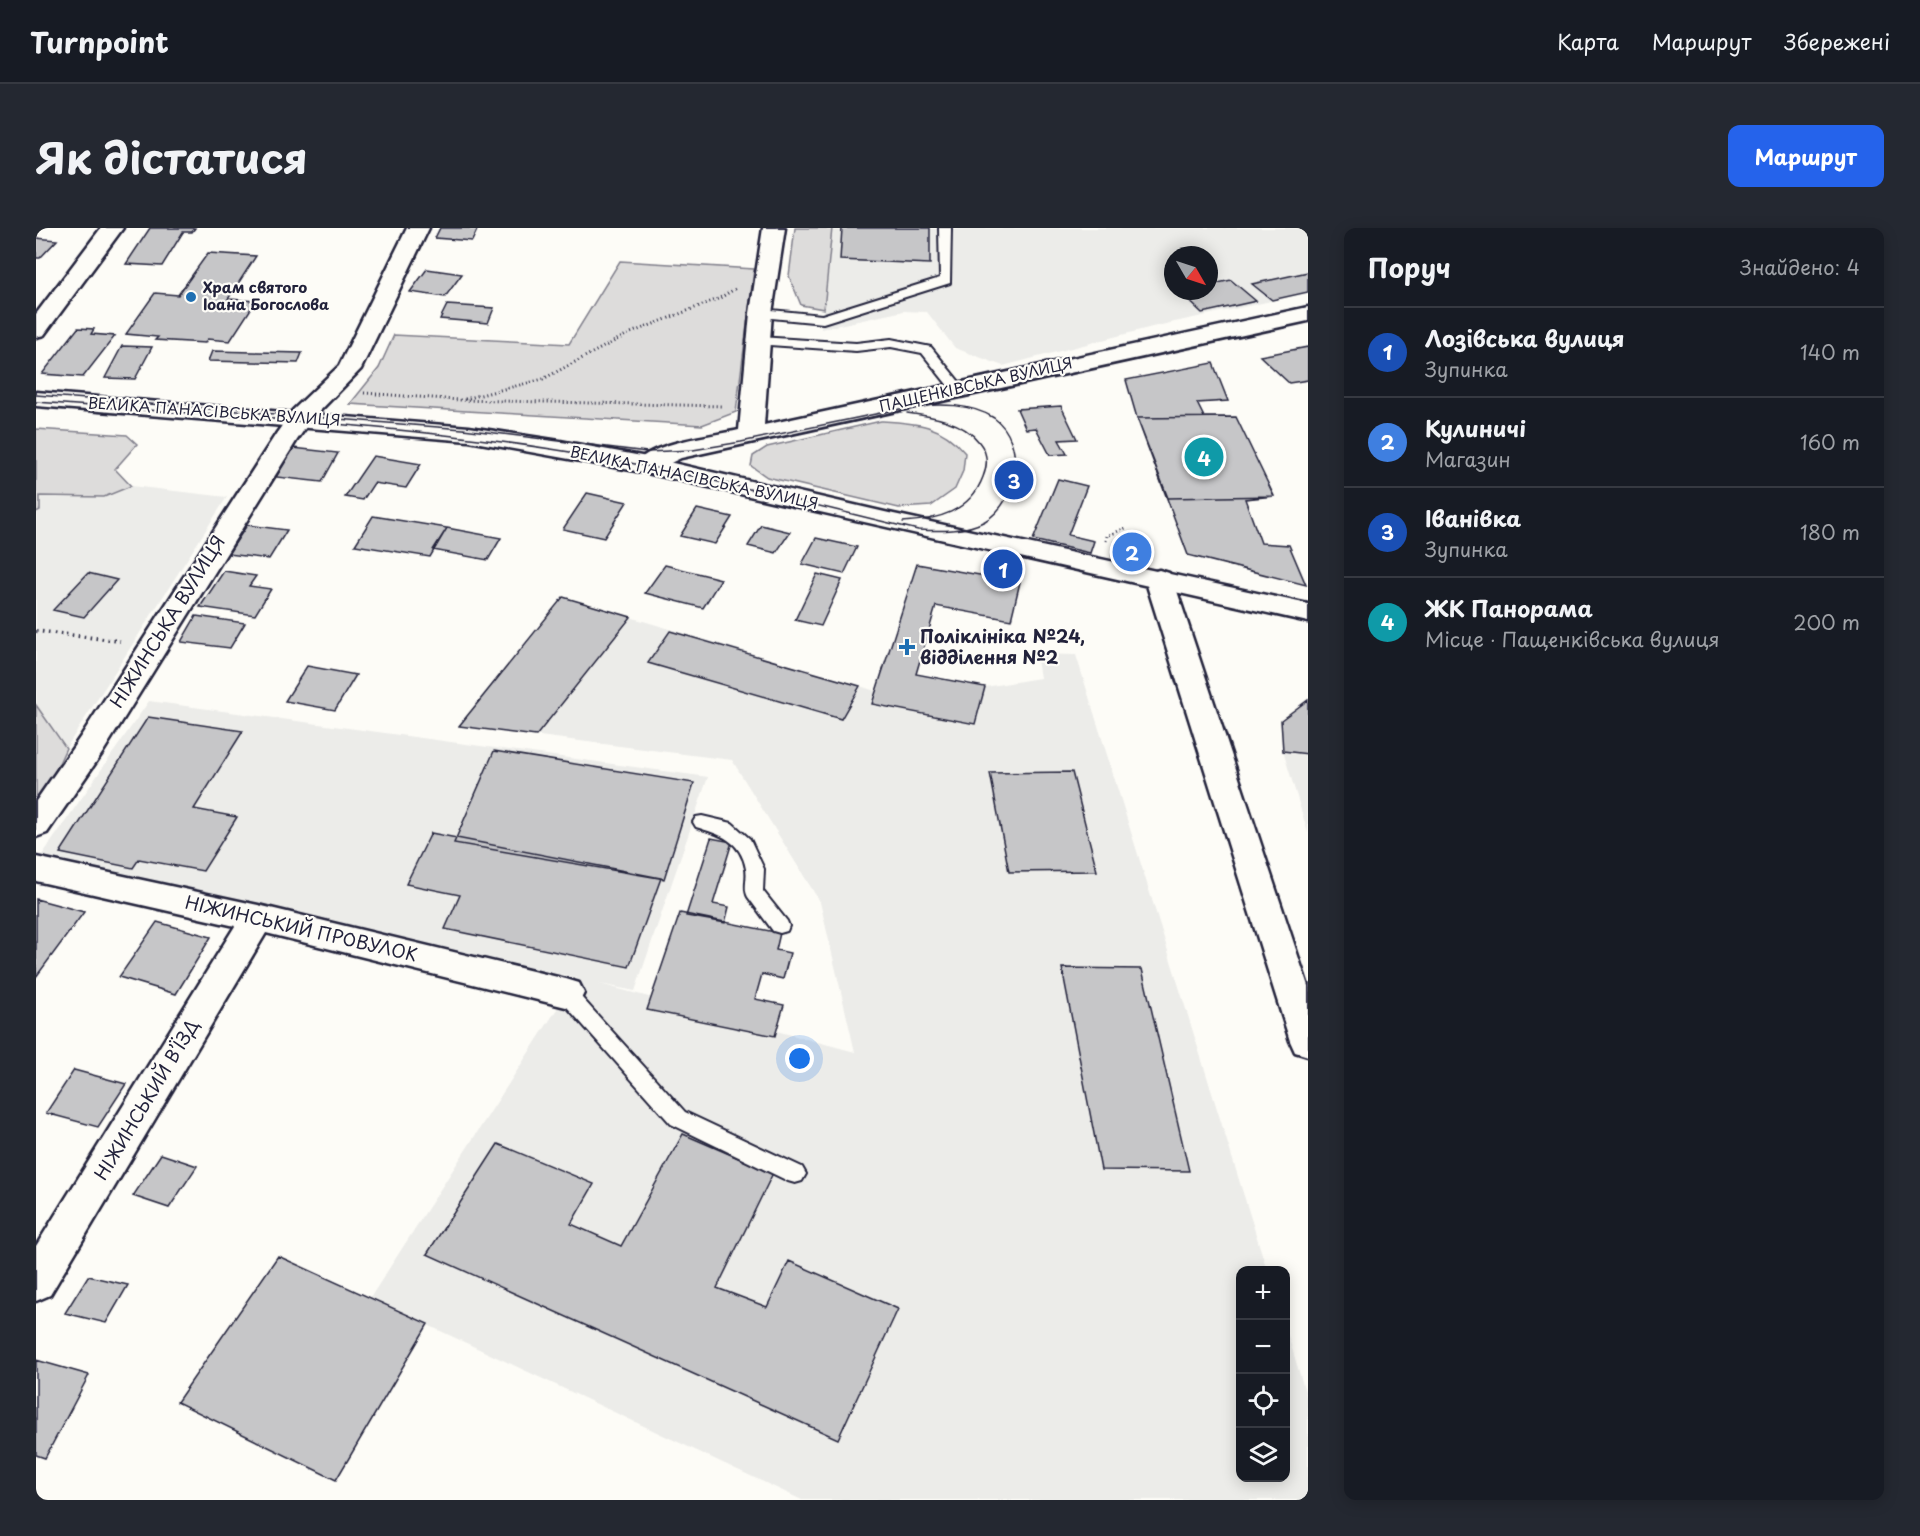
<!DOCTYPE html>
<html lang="uk">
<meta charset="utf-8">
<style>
body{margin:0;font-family:"Playpen Sans",sans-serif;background:#242831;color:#f1f3f6}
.controls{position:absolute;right:18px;bottom:18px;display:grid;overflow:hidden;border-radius:12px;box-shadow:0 3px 15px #0003}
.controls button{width:54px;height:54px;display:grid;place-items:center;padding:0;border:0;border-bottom:2px solid #363941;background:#171b24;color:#f1f3f6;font:30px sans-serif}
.compass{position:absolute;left:1128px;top:18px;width:54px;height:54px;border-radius:50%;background:#171b24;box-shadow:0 3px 15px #0003;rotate:129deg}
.you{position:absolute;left:764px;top:831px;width:21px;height:21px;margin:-15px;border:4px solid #fff;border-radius:50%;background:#1a73e8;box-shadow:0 0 0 9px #1a73e833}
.badge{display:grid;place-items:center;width:39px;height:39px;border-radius:50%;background:#2563eb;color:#fff;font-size:20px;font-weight:700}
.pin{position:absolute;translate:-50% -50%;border:3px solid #fff;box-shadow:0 2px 6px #0006}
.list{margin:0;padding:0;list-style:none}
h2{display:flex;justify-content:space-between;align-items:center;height:78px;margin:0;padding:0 24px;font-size:26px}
h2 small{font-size:20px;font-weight:400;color:#9ea1a6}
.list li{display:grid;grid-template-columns:39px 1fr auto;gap:18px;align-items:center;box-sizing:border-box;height:90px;padding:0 24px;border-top:2px solid #363941}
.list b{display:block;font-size:22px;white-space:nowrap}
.list p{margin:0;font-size:20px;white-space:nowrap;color:#9ea1a6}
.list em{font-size:20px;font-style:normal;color:#9ea1a6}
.icon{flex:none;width:33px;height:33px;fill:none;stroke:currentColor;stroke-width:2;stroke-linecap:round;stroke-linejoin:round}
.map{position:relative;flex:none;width:1272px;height:1272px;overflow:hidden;border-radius:12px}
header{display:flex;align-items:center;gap:36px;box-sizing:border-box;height:84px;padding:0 30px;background:#171b24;border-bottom:2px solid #363941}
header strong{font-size:28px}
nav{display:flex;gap:33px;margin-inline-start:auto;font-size:21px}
.intro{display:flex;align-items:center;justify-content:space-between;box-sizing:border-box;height:144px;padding:0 36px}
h1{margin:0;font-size:42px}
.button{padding:15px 27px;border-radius:12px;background:#2563eb;color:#fff;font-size:21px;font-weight:700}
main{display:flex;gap:36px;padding:0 36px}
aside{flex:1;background:#171b24;border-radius:12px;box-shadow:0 3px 15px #0003}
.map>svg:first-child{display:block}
</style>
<header>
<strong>Turnpoint</strong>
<nav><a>Карта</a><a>Маршрут</a><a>Збережені</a></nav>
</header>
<div class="intro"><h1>Як дістатися</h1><a class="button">Маршрут</a></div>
<main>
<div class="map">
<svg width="1272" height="1272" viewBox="0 0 1272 1272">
<rect width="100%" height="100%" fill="#fdfcf7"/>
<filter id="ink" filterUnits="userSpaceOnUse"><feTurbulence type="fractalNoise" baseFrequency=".0167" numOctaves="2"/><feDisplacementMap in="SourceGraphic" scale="12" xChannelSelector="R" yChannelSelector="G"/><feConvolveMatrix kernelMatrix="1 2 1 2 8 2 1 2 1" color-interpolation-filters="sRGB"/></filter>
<g filter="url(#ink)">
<path fill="#ecece9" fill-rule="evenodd" d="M796,0H1272V65L1116,99L967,138L919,120L891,84L868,83L785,101ZM1137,27H1173V63H1137Z
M0,247L191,269L30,520L0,516Z
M527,369L824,458L939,496L949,459L1004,450L1000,426L1040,427L1231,1042H1204V1250H1250V1101L1272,1173V1272H766L334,1070L541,750L4,630L113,473L672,549L599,763L564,756L819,824L784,674L696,532L423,498Z
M1247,523L1272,526V605Z"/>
<path fill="#dddcdb" stroke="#807f8b" stroke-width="1.5" d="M759,0H796L788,81L765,77L753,48Z
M584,33L718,41L700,184L666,197L314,176L343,140L358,107L533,116Z
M845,193C881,195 905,196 929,225L927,243L919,261L895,278L863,280L731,249L715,238L717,228L731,219Z
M0,201L91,207L101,216L79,241L95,258L68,269L4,268V282L0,284Z
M0,477L30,520L13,557L0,573Z"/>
<path fill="#c6c6c8" stroke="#22223b" stroke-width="1.5" d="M114,0H159L156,4H147L126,38L90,36Z
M404,0H442L436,13L399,10Z
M806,0H894V36L804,32Z
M0,10L21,12L4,30H0Z
M172,25L220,28L192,71L220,73L194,113L171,111L169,115L119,112L122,109L90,106L119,65L142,67Z
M391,41L426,46L409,69L374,64Z
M1272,44V64L1236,72L1216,56Z
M1195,52L1220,73L1166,85L1143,63H1173V57Z
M411,77L458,80L452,95L404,91Z
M42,100L58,101L55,106L79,108L47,149L6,146Z
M86,118L116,119L99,151L69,150Z
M1272,119V152L1253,155L1224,128Z
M176,123L266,125L262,135L172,133Z
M1177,135L1192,173L1161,175L1168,189H1200L1238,268L1209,271L1225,315L1253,317L1270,357L1152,327L1101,190L1090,152Z
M1025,178L1041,211L1023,212L1031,226L1014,227L1000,200L990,201L981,181Z
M1200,189L1238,268L1132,270L1101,190Z
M257,220L302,225L286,254L240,249Z
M337,228L385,236L370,260L338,255L327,272L309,269Z
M1022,251L1051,258L1032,307L1058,313L1054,325L997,312Z
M551,265L591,274L568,310L527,301Z
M661,281L696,289L679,316L644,308Z
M337,288L411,300L394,329L319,317Z
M211,297L251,302L233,331L192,326Z
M725,297L754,304L740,325L712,318Z
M411,300L465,310L452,332L397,322Z
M780,310L821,319L808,346L766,336Z
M1079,314L1115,320L1113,334L1076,328Z
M881,336L984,354L975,392L900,378L880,446L949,459L939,496L836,476Z
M629,337L685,351L667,380L609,365Z
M188,343L220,348L213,358L235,361L219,387L164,379Z
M52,345L81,352L48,389L17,382Z
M781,346L806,352L785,398L759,392Z
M527,369L595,389L500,508L423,498Z
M160,388L209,395L194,420L145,414Z
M634,403L824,458L805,491L612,435Z
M271,438L320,447L299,482L249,473Z
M1272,472V526L1247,523L1245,492Z
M112,489L207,503L158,581L201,589L167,643L103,631L97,640L24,625Z
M458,523L658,555L628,651L418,615Z
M1036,544L1061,643L973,644L954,545Z
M395,605L625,650L593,739L409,701L424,667L370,656Z
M675,610L696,614L677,676L693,679L689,695L650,688Z
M0,671L48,684L0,749Z
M644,685L744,705L740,722L754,725L747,751L726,746L719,771L748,777L739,808L611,782Z
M121,694L175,709L140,766L83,749Z
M1026,740L1106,741L1153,943L1065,942Z
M38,842L90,856L62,899L10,885Z
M647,906L737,945L681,1060L731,1079L753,1033L862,1081L802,1211L391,1026L462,916L558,956L535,996L585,1018Z
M125,926L161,938L133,980L97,968Z
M242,1028L392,1096L300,1252L141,1174Z
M52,1048L92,1057L70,1095L29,1085Z
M0,1132L53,1147L9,1230L0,1227Z"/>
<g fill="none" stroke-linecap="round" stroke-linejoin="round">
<g stroke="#22223b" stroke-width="4">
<path id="lane" d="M903,0H915L914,55L787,95L725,89L719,85L725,81L786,87L904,50Z
M723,109L820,115L855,111L895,119L929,161L927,164H917L886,125L855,119L820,123L719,116L717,113L719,110Z
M666,588L696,595L714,611L728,641L727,663L751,693L753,698L751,703L744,705L737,703L712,669C707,660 712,651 710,641C705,612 683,606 660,599L657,594L660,589Z
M530,757L537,760L649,884L766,939L770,946L766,953L759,955L752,953L635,896L523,770L520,765L523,760Z"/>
</g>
<g stroke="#22223b" stroke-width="5">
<path id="street" d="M65,0H87L8,107L0,109V86Z
M371,0H393L325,141L275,192L261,212L67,524L11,605L0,609V573L45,508L240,206L257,182L303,138Z
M727,0H749L736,85L728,197L1272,79V93L645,230L620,242L611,245L602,242L598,237C614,214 676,208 703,202L714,85Z
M1123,342L1133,345L1137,351L1272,758V828L1259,824L1254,813L1109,351L1113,345Z
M0,629L222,677L530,751L543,755L548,765L543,775L530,779L230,705L14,1067L0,1073V1018L199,698L0,653Z"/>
</g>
<g stroke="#22223b" stroke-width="5">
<path id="secondary" d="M0,164L433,199L524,213L611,229L853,285L1272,376V394L611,245L433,213L0,178Z"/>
</g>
<path stroke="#22223b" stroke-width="3" stroke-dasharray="1 3" stroke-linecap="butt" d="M328,165L423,172L687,178
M429,171L507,151L592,106L682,71L699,61
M1070,313L1071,308L1092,299"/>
<path stroke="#22223b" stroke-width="4" stroke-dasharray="1.5 4.5" stroke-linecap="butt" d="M0,403L84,413"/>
<use href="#lane" fill="#fdfcf7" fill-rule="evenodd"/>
<use href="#street" fill="#fdfcf7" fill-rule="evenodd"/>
<use href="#secondary" fill="#fdfcf7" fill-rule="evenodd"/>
<path stroke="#22223b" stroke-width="1.5" d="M0,167L427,201L611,224L657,222L705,214L878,178C904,176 935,175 958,190C991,214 982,274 949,293C929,304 904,303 882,302C760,273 638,240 515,221C345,195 171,187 0,174
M867,294C901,292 934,284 947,249C952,237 952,225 943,214C927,193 895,188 871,185"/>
</g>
</g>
<g fill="#1f6fb2" stroke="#fdfcf7" stroke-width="2">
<circle cx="155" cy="69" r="6"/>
<path d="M868 410h6v6h6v6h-6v6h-6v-6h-6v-6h6z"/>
</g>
<g text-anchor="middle" stroke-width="4.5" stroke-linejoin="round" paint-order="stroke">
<g font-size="15" font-weight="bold" fill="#22223b" stroke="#fdfcf7" text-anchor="start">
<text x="167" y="65">Храм святого<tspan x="167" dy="17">Іоана Богослова</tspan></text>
</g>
<g font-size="15" fill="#22223b" stroke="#fdfcf7">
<text transform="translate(940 157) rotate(-13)" y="5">ПАЩЕНКІВСЬКА ВУЛИЦЯ</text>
<text transform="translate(178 184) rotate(4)" y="5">ВЕЛИКА ПАНАСІВСЬКА ВУЛИЦЯ</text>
<text transform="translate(658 250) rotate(12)" y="5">ВЕЛИКА ПАНАСІВСЬКА ВУЛИЦЯ</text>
</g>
<g font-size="18" fill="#22223b" stroke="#fdfcf7">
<text transform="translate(132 394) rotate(-58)" y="6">НІЖИНСЬКА ВУЛИЦЯ</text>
<text transform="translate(265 701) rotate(13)" y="6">НІЖИНСЬКИЙ ПРОВУЛОК</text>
<text transform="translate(111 872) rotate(-59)" y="6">НІЖИНСЬКИЙ В’ЇЗД</text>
</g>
<g font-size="18" font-weight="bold" fill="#22223b" stroke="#fdfcf7" text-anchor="start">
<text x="884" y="415">Поліклініка №24,<tspan x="884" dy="21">відділення №2</tspan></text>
</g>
</g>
</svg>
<div class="controls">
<button>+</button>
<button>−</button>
<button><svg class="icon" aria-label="locate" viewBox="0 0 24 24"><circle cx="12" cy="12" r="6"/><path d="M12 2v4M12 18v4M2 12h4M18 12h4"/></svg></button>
<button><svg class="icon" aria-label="layers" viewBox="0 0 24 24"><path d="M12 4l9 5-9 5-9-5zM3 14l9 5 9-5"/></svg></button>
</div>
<svg class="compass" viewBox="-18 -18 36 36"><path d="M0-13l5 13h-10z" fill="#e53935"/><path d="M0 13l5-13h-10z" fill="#9ea1a6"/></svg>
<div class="you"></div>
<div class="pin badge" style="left:967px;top:341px;background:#1a4fb4">1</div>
<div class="pin badge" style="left:1096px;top:324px;background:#3f7fe0">2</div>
<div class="pin badge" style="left:978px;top:252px;background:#1a4fb4">3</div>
<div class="pin badge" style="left:1168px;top:229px;background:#0f9aa8">4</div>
</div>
<aside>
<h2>Поруч<small>Знайдено: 4</small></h2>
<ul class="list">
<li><span class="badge" style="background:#1a4fb4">1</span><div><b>Лозівська вулиця</b><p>Зупинка</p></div><em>140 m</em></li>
<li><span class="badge" style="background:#3f7fe0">2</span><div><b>Кулиничі</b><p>Магазин</p></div><em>160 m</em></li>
<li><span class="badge" style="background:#1a4fb4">3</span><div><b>Іванівка</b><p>Зупинка</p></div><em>180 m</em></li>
<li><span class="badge" style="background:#0f9aa8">4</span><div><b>ЖК Панорама</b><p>Місце · Пащенківська вулиця</p></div><em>200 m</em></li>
</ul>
</aside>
</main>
